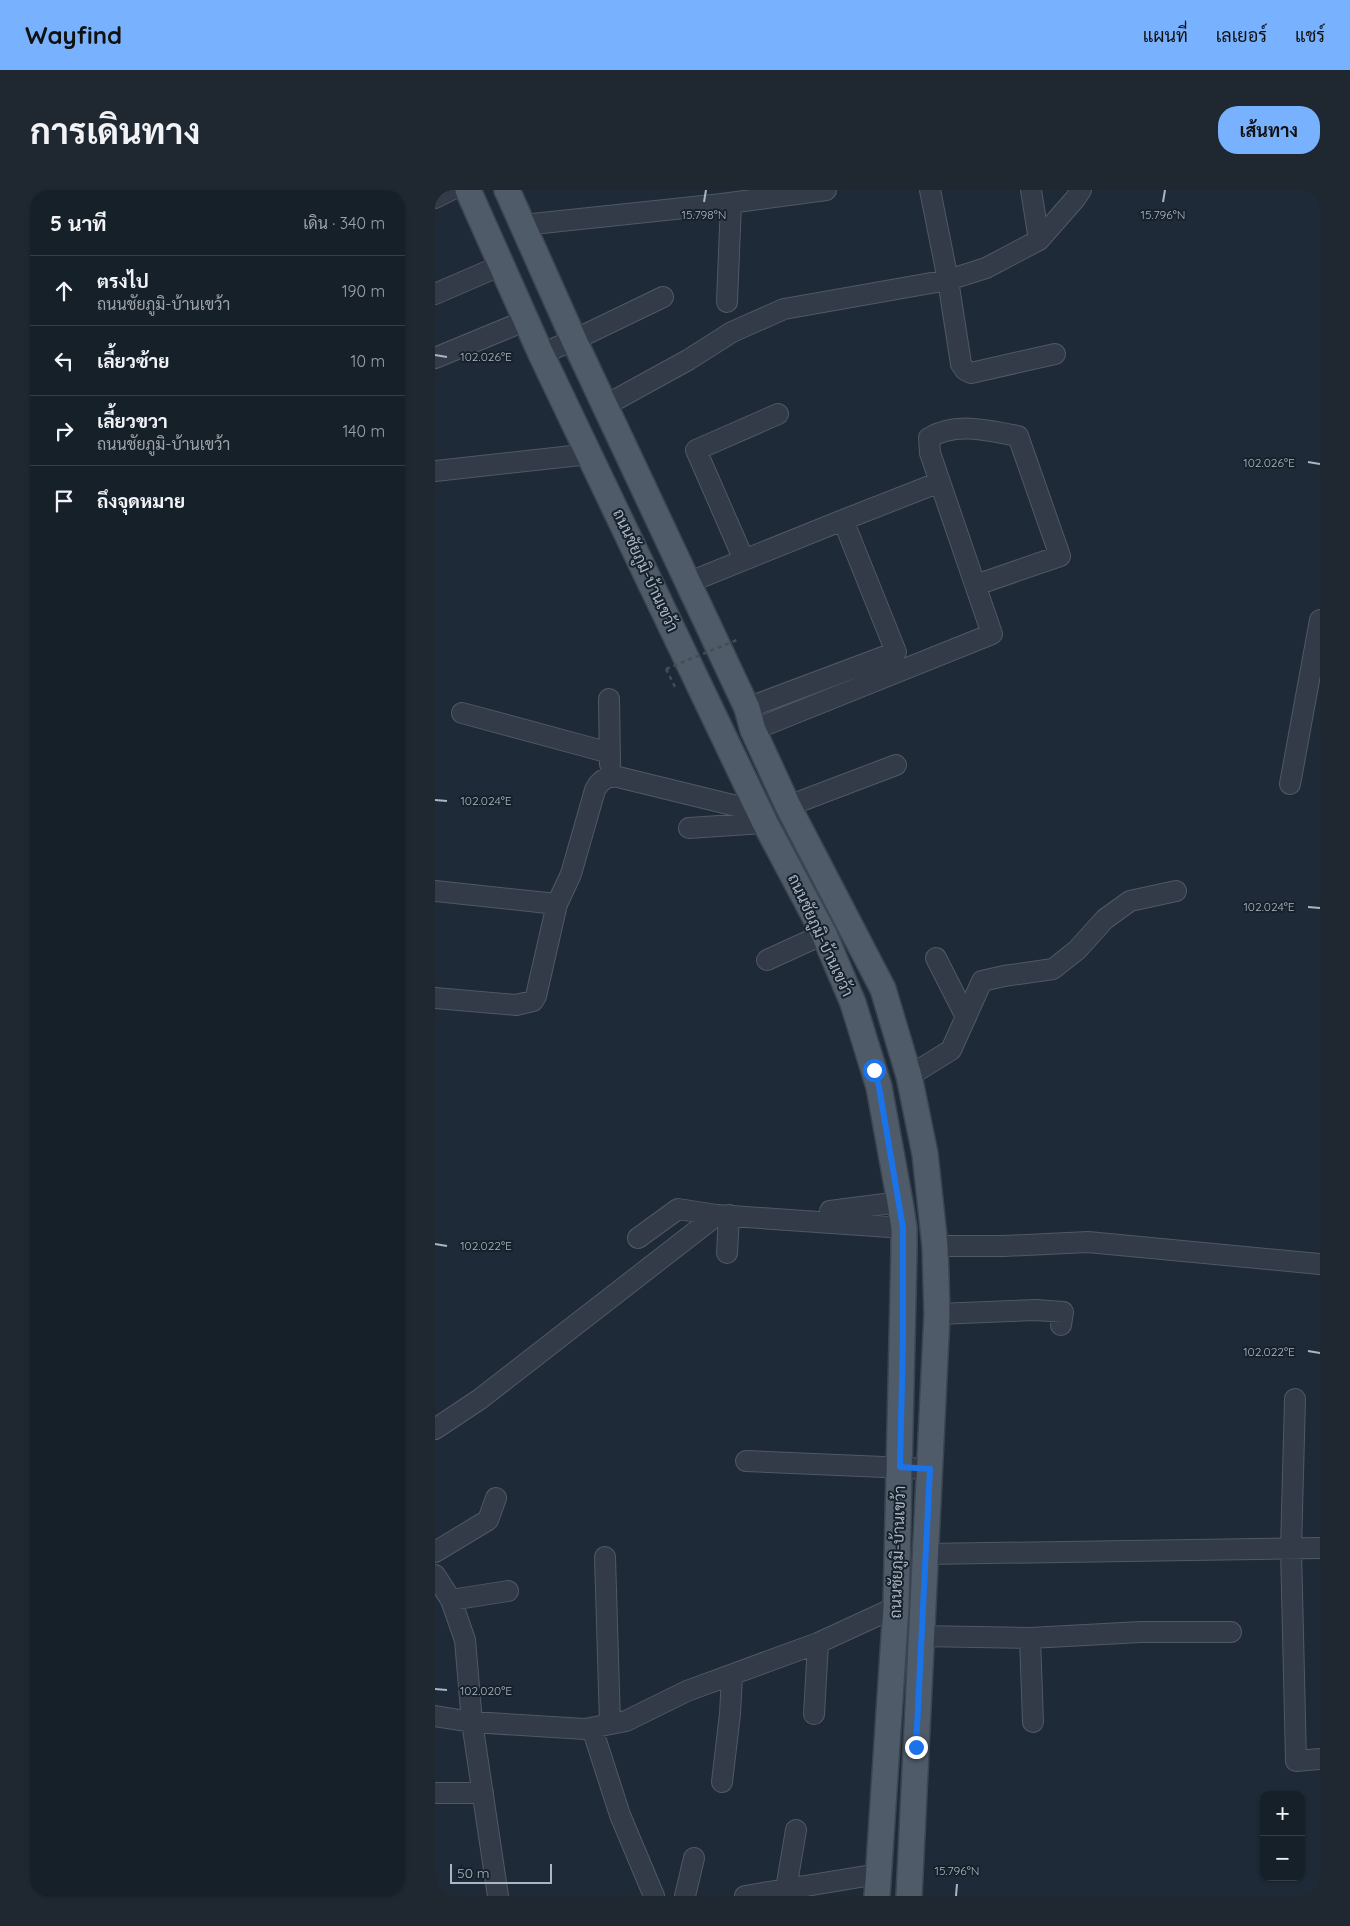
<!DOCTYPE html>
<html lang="th">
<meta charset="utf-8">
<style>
body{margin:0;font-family:Quicksand,Sarabun,sans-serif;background:#1f2831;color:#f1f3f6}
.controls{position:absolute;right:15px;bottom:15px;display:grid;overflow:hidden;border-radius:10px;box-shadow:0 1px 4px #0004}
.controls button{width:45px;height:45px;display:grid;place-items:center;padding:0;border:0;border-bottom:1px solid #353e46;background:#162029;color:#f1f3f6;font:25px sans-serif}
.scale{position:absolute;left:15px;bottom:12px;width:102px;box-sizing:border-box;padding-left:5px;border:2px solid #abb6c4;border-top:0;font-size:14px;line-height:18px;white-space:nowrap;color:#abb6c4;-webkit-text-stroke:4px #17212b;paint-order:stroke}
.stop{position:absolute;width:15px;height:15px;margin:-11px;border:4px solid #1a73e8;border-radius:50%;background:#fff}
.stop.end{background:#1a73e8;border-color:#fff;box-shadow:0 1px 5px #0008}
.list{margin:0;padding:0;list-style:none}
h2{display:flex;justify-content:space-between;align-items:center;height:65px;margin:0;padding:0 20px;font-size:21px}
h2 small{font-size:16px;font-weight:400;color:#9ea3a8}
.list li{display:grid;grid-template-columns:32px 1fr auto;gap:15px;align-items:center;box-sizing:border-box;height:70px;padding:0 20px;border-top:1px solid #353e46}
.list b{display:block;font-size:19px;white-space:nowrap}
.list p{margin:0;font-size:16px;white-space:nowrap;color:#9ea3a8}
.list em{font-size:16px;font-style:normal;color:#9ea3a8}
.icon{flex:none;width:28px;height:28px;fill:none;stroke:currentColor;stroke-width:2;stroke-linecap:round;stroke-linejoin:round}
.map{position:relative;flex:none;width:885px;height:1706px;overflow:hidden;border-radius:20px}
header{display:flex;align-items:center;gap:30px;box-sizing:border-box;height:70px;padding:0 25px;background:#78b1fd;color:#111}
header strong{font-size:24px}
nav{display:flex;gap:28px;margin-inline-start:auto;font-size:18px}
.intro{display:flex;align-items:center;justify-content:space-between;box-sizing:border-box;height:120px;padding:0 30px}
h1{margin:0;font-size:35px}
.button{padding:12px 22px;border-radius:20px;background:#78b1fd;color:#111;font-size:18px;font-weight:700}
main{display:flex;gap:30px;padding:0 30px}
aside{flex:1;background:#162029;border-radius:20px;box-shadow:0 1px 4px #0004}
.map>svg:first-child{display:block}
</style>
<header>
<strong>Wayfind</strong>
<nav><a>แผนที่</a><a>เลเยอร์</a><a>แชร์</a></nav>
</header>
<div class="intro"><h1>การเดินทาง</h1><a class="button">เส้นทาง</a></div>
<main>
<aside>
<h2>5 นาที<small>เดิน · 340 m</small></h2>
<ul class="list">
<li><svg class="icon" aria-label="ahead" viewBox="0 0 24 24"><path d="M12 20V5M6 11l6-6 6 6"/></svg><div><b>ตรงไป</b><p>ถนนชัยภูมิ-บ้านเขว้า</p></div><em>190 m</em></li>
<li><svg class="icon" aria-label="left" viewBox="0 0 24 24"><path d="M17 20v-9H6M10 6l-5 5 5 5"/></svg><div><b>เลี้ยวซ้าย</b></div><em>10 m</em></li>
<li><svg class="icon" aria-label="right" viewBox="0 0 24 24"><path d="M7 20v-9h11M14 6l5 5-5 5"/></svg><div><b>เลี้ยวขวา</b><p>ถนนชัยภูมิ-บ้านเขว้า</p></div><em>140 m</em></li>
<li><svg class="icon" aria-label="arrive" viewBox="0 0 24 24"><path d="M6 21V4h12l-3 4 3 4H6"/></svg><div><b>ถึงจุดหมาย</b></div></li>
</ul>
</aside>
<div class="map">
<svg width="885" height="1706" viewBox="0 0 885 1706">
<rect width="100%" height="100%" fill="#1e2a37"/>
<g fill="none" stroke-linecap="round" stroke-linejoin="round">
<g stroke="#4f5965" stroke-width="22">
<path id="minor" d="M495,0L513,90L526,174L530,180L536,183L620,164
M596,0L604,50
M0,8L16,0
M88,35L287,14L391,0
M0,104L67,75
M292,112L296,13
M106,164L139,150L228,107
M0,168L92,130
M171,215L253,170L297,142L349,119L513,90L551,78L604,50L640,9L646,0
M0,281L155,264
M408,330L505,292
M309,370L261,260L343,224
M252,393L408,330L461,462L312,518
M174,509L175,574
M27,523L175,563
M318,540L557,444L495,263L494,248C521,231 554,241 583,246L625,366L541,395
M855,594L885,430
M353,616L461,575
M254,638L330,633
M0,701L122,714
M501,768L531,827
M332,770L389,744
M0,808L81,815L98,811L101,806L122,714L136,684L160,600C165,590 172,586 183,587L326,622
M474,886L516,860L547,791L569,786L618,779L642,760L670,729L695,711L741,701
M395,1021L465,1012
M203,1048L243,1019L282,1025
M500,1056H569L653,1052L885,1074
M292,1063L294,1025
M502,1124L601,1120L628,1122L626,1135
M860,1209L856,1359L861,1571L885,1569
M0,1239L45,1209L282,1025L469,1038
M311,1271L495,1279
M0,1362L53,1330L61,1308
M491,1364L885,1358
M170,1367L175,1534
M0,1385L16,1410L30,1450L37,1532L63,1706
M16,1410L73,1401
M485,1446L595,1448L706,1442H796
M595,1448L598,1532
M379,1524L383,1453
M0,1526L37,1532L150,1539L191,1531L252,1501L383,1453L461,1417
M157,1538L185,1625L219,1706
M287,1592L295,1524L297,1486
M0,1603H48
M351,1699L361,1640
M250,1706L259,1668
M310,1706L443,1684"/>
</g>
<g stroke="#3b4551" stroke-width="28">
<path id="major" d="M33,0L106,164L330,633L389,744L418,813L444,897L465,1012L469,1038V1061L461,1417L442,1706
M72,0L139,150L312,518L318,540L353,616L448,799L474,886L490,964L500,1056L502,1124L474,1706"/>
</g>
<path stroke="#3a5252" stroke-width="2.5" stroke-dasharray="4 4" stroke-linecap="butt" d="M231,479L240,497"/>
<use href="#minor" stroke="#323b47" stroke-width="20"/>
<use href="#major" stroke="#4f5b68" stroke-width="25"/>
<path stroke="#3a5252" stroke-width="2.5" stroke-dasharray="4 4" stroke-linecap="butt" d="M231,479L302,450"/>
</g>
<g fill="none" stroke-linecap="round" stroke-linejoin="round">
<path stroke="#1a73e8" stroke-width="6" d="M439,880L444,897L468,1038V1149L465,1277L495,1279L481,1557"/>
</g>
<path fill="none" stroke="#abb6c4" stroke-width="2" d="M269,12L271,0M728,12L730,0M0,165L12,167M873,272L885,274M0,610L12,611M873,717L885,718M0,1054L12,1056M873,1161L885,1163M0,1499L12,1500M521,1706L522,1694"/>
<g text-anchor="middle" stroke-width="4" stroke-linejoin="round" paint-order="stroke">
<g font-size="16" fill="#abb6c4" stroke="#17212b">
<text transform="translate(211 380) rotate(65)" y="6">ถนนชัยภูมิ-บ้านเขว้า</text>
<text transform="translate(386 745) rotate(65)" y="6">ถนนชัยภูมิ-บ้านเขว้า</text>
<text transform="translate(462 1362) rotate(-88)" y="6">ถนนชัยภูมิ-บ้านเขว้า</text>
</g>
</g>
<g font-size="12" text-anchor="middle" fill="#abb6c4" stroke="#17212b" stroke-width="4" stroke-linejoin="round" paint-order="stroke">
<text x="269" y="29">15.798°N</text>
<text x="728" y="29">15.796°N</text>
<text x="51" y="171">102.026°E</text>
<text x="834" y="277">102.026°E</text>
<text x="51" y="615">102.024°E</text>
<text x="834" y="721">102.024°E</text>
<text x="51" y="1060">102.022°E</text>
<text x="834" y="1166">102.022°E</text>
<text x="51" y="1505">102.020°E</text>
<text x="522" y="1685">15.796°N</text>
</g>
</svg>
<div class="controls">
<button>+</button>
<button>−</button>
</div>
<div class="scale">50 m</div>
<div class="stop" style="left:439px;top:880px"></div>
<div class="stop end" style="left:481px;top:1557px"></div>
</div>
</main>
